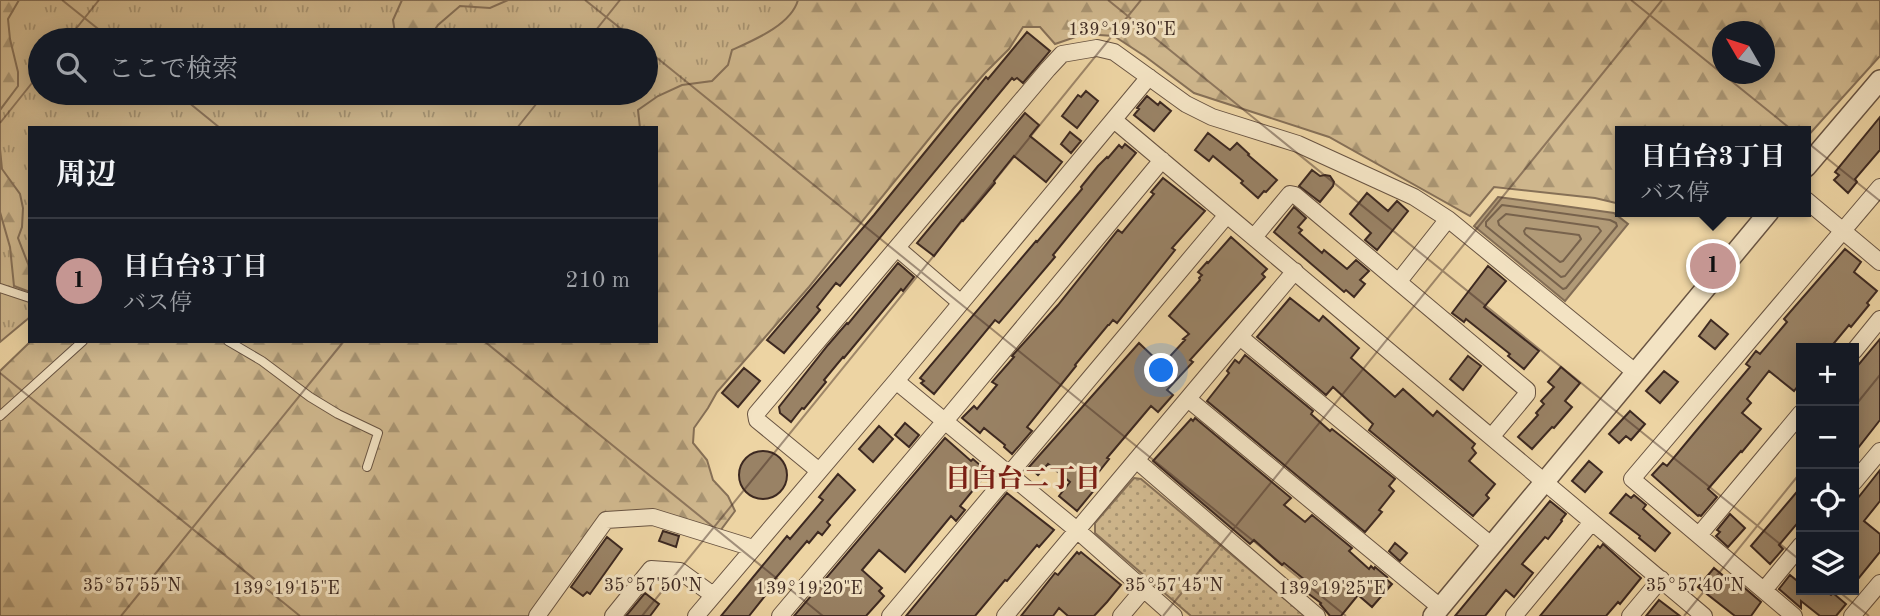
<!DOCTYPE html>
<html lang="ja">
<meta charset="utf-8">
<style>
body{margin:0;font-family:"Old Standard TT","Noto Serif JP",serif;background:#242831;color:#f1f3f6}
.controls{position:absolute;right:21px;bottom:21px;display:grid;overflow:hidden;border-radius:0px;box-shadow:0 4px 18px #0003}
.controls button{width:63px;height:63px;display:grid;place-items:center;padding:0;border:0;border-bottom:2px solid #363941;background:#171b24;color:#f1f3f6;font:35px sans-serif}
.compass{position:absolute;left:1712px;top:21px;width:63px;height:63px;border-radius:50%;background:#171b24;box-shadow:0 4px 18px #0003;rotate:309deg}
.you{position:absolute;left:1162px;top:371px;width:24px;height:24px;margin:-18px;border:5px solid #fff;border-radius:50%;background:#1a73e8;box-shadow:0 0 0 10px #1a73e833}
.badge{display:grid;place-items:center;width:46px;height:46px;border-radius:50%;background:#c59692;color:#111;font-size:23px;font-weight:700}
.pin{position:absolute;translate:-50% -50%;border:4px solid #fff;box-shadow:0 2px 7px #0006}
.popup{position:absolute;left:1615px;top:126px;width:196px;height:91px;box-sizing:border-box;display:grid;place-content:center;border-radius:0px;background:#171b24;filter:drop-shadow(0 2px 5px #0005);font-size:23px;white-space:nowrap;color:#9ea1a6}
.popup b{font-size:26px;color:#f1f3f6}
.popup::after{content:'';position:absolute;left:50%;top:100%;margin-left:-14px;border:14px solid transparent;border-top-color:#171b24}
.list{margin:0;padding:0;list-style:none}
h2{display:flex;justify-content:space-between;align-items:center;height:91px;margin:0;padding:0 28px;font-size:30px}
h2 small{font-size:23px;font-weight:400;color:#9ea1a6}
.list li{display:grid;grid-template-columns:46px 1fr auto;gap:21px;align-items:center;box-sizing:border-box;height:126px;padding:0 28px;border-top:2px solid #363941}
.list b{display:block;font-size:26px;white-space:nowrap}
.list p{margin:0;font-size:23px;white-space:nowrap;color:#9ea1a6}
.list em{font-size:23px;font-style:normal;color:#9ea1a6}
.icon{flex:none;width:38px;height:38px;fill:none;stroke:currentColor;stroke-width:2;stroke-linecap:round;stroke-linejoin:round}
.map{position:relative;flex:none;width:1880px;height:616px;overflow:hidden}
.search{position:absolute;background:#171b24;box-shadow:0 4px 18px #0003;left:28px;top:28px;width:630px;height:77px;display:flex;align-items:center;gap:18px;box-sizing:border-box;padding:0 24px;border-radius:38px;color:#9ea1a6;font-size:26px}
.panel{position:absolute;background:#171b24;box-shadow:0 4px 18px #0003;left:28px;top:126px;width:630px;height:217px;border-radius:0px}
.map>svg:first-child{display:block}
</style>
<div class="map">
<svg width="1880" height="616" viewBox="0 0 1880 616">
<defs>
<pattern id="grass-tufts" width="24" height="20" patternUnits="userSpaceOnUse" patternTransform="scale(1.75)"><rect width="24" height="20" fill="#cfb78d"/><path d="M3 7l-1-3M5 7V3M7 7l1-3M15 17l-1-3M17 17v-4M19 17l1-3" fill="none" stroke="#a99573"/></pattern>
<pattern id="forest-firs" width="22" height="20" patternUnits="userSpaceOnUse" patternTransform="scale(1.75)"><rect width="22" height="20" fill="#cfb78d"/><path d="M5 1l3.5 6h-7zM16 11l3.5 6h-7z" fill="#a99573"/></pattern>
<pattern id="park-dots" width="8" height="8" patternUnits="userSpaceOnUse" patternTransform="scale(1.75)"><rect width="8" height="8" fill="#cfb78d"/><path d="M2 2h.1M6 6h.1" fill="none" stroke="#a99573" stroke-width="1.8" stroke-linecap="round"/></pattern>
</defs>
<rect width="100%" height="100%" fill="#edd4a3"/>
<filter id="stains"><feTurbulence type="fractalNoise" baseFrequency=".00286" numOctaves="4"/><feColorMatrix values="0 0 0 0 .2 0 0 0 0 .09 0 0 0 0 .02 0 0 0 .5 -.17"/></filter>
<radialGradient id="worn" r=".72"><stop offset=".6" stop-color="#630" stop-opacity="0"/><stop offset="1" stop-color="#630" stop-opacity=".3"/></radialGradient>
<path fill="url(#grass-tufts)" stroke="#867057" stroke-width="2" fill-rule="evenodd" d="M0,0H956L656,128H30V317L0,342ZM40,40H646V93H40Z"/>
<path fill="url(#forest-firs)" stroke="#867057" stroke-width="2" fill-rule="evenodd" d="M0,0H19L8,19L10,39L18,72V86L0,110Z
M402,0H508L490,8L460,6L438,25L428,40H396L393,20Z
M798,0H1880V56L1806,138V131H1620V204L1595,198L1494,187L1470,216L1329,137L1194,93L1146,57L1114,36L1084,34L1055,44L1040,27H1023L1009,49L985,73L954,108L809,287L717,392L708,408L694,428L693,443L707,460L713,480L728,496L735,511L720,531L666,516L602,525L534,616H0V371L31,341H656V128H640L638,110L658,96L682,85L712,81L728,65L732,50C754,40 791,25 798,0ZM1722,32H1764V74H1722Z
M0,149L2,169L20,194L23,208L22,227L18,238L30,269V292L14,286L10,247L0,212Z"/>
<path fill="url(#park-dots)" stroke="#867057" stroke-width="2" d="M1134,478L1141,479L1305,616H1191L1095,533V523Z"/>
<path fill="#b19a77" stroke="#836d55" stroke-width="2" d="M1498,197L1614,213L1628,224L1565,301L1474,226Z"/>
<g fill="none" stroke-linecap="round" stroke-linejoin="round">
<path stroke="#77624c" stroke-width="2" d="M1502,205L1610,220L1616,223L1617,226L1566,288L1563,289L1486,226V222Z
M1506,214L1598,227L1601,231L1565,276L1561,277L1499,225L1498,221Z
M1526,228L1579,235L1581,239L1563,261L1560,262L1525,234L1524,231Z"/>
</g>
<path fill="#998265" stroke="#3d2921" stroke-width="2" d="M1027,32L1050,51L1023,83L1017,78L1014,80L1012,78L840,286L836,283L817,307L820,310L784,353L767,340L874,215L986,77L988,79Z
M1086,91L1098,101L1077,128L1062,116L1078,95L1081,97Z
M1147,96L1158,105L1160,102L1171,111L1154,131L1134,115L1139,109L1137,108Z
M1025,113L1039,125L1030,136L1062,162L1046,182L1014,156L994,181L995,183L963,221L962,220L934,256L917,243Z
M1880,117V150L1855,179L1857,182L1848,193L1834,180L1839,175L1835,172Z
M1070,132L1081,141L1071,153L1061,144Z
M1208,133L1230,150L1237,143L1249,154L1248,155L1277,180L1266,192L1264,191L1258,198L1241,183L1243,181L1213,156L1209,161L1195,150Z
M1125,144L1136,153L1053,255L1055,257L999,323L995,320L934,394L921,383L924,381L920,378L1036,241L1037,242L1082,189L1081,187L1098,166L1107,157L1108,158L1119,145L1122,148Z
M1312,170L1320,176L1325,175L1330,176L1334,182L1333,186L1320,202L1299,186Z
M1163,178L1205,211L1172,248L1175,250L1117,323L1113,320L1109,325H1108L1075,365L1076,366L1027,427L1032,431L1012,454L1004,447L1005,445L984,428L980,433L962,418L974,406L977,409L997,385L992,382L1014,357L1012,356L1058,305L1118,230L1122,233L1154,194L1151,192Z
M1367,193L1388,211L1397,201L1408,211L1377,250L1365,240L1371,233L1350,214Z
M1294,207L1306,218L1298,227L1302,230L1299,233L1322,253L1324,250L1347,269L1356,260L1369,271L1360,280L1365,284L1354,297L1346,290L1344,292L1274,232Z
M1231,237L1267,269L1262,274L1265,277L1190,360L1193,362L1167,390L1173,395L1158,412L1151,406L1107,458L1109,459L1090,483L1096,488L1077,511L1059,496L1070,482L1048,464L1038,475L1029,467L1139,343L1162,365L1185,340L1183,339L1189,334L1169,316L1200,280L1199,278L1202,275L1198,272L1207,262L1208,263Z
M1845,249L1861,262L1854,272L1877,291L1867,303L1869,305L1851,327L1849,325L1830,348H1801V382L1794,391L1769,371L1747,399L1751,403L1742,413L1761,429L1742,452L1741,451L1708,489L1717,497L1701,516L1699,515L1698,516L1652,475L1663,463L1667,466L1696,431L1750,367L1746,364L1756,351L1760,354L1787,322L1784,319Z
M898,263L914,277L903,291L901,289L844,358L843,357L824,380L826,382L804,409L802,408L791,422L780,413L779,407L828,345L847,323L848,324Z
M1488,266L1506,281L1484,307L1539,351L1524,369L1508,356L1510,354L1466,319L1464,322L1452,313Z
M1290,298L1319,321L1323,316L1359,348L1351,358L1395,397L1403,389L1433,416L1437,411L1475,444L1472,448L1476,453L1469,461L1495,484L1486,495L1489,498L1473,516L1369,430L1373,424L1333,387L1326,395L1257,337Z
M1711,320L1728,334L1715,349L1699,336Z
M1880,339V420L1854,453V370Z
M1245,355L1313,411L1311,414L1330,431L1332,429L1395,479L1389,486L1394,491L1379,510L1382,512L1365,532L1207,401L1229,373L1227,371L1235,360L1239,363Z
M1468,356L1481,366L1463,390L1450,379Z
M1561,367L1580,383L1565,401L1572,407L1554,428L1552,427L1532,449L1518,437L1538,415L1536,413L1544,404L1541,401L1554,387L1548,382Z
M744,368L760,381L738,407L722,393Z
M1664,371L1678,382L1660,403L1646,391Z
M1630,411L1645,424L1631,440L1626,436L1619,443L1609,434Z
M1195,418L1291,498L1284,505L1305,522L1312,515L1352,548L1349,551L1369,569L1371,566L1374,569L1375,567L1387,577L1385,578L1392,584L1372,607L1358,595L1341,616H1330L1320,604L1321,603L1302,589L1306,583L1304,582L1305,580L1284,563L1282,565L1254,540L1250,544L1153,461L1191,419L1193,421Z
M905,423L919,435L909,447L895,435Z
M879,426L893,439L873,462L859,449Z
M945,438L971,461L973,459L988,472L960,506L965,510L956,521L951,516L905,572L879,550L862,570L882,588L879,591L884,596L866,616H794Z
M739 475a24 24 0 1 1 48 0a24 24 0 1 1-48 0Z
M1589,461L1602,472L1585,492L1572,481Z
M1880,470V501L1864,521L1880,534V552L1854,584V503Z
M838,474L855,490L827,522L830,525L822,535L818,532L809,543L807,541L774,580L776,582L749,616H721L787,536L790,539L823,500L819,497Z
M1801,487V519L1779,545L1783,549L1770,564L1751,546Z
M1007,493L1054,530L1039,547L1037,545L1007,581L1005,580L975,616H906Z
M1626,494L1631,498L1634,495L1646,505L1643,509L1670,533L1655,551L1639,538L1640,536L1610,513Z
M1550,501L1566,514L1561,520L1562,521L1548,539L1545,537L1522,564L1533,573L1514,597L1506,590L1485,616H1455Z
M1730,514L1745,528L1728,547L1716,536L1720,532L1717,530Z
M663,531L679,536L676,547L659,541Z
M607,537L622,549L590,594L587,592L583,596L571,587Z
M1395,543L1407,553L1400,561L1389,551Z
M1603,544L1641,578L1620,604L1618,602L1606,616H1540L1598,546L1600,548Z
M1077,552L1079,554L1081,552L1121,585L1107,602L1094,616H1068L1059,608L1053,616H1021L1055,573L1058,575Z
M1714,568L1737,587L1740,584L1761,602L1751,616H1735L1698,587Z
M1790,575L1801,584V590H1824L1831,595L1833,593L1846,604L1836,616H1820L1801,601V608L1779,589Z
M645,593L659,604L650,616H626Z
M1659,600L1680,616H1646Z"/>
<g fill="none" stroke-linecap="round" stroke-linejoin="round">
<g stroke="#695442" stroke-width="10">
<path id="service" d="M0,288L30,298
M228,341L262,361L310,397L338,414L378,433L367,467
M0,416L83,341"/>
</g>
<g stroke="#695442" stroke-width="18">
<path id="minor" d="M1114,120L1704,616
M1806,200L1880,262
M1254,237L1290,194L1295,195L1527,390V394L1492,436
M897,248L961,303
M1399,281L1448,219
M1240,337L1491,545
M1854,351L1880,319
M896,381L1078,531L1174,616
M1188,399L1440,607
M1136,460L1317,616
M819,471L757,420L756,414L1048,69L1062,54L1097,48L1114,52L1186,104L1212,117L1298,144L1414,197L1448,219L1635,372
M1854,482L1880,451
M1699,535L1801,413
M1764,590L1801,545
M537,616L606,520L653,517L753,548
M613,616L651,569L680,571L713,595
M696,616L896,381L1149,77
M780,616L945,421L1162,160
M890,616L1227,215
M1005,616L1295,271
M1121,616L1143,590
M1514,616L1592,522
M1630,616L1661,579
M1794,616L1632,479L1880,187
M1852,616L1880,583"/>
</g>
<g stroke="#695442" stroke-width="22">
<path id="tertiary" d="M1806,167L1880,80
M1433,616L1769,212"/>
</g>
<use href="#service" stroke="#f3e3c3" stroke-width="8"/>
<use href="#minor" stroke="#f3e3c3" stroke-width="16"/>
<use href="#tertiary" stroke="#f3e3c3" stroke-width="19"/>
</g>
<path fill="none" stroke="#3d2921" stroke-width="2" stroke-opacity="0.45" d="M62,0L112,40M585,0L635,40M1108,0L1801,561M1631,0L1880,201M67,40L99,0M588,40L620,0M646,49L1346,616M177,93L220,128M0,123L40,73M517,128L545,93M484,341L823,616M0,373L300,616M1854,407L1880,375M1837,590L1869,616M121,616L344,341M642,616L1141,0M1163,616L1662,0M1684,616L1801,472"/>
<g text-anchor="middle" stroke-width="6" stroke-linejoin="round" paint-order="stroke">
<g font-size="26" font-weight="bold" fill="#7a1f14" stroke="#f3e3c3">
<text x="1023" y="487">目白台二丁目</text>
</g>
</g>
<g font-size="18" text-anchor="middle" fill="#3d2921" stroke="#f3e3c3" stroke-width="6" stroke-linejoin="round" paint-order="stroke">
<text x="1122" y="35">139°19'30"E</text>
<text x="132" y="591">35°57'55"N</text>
<text x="653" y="591">35°57'50"N</text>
<text x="1174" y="591">35°57'45"N</text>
<text x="1695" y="591">35°57'40"N</text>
<text x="286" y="594">139°19'15"E</text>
<text x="809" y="594">139°19'20"E</text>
<text x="1332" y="594">139°19'25"E</text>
</g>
<rect width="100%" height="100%" filter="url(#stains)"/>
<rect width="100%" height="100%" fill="url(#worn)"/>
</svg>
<div class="controls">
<button>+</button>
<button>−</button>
<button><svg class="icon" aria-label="locate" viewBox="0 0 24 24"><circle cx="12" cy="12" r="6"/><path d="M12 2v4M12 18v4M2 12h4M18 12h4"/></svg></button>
<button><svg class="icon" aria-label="layers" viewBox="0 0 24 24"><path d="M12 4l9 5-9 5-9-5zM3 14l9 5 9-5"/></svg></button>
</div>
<svg class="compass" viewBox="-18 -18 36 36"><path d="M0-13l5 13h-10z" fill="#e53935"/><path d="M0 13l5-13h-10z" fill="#9ea1a6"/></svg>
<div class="you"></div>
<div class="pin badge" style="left:1713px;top:266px">1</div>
<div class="popup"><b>目白台3丁目</b>バス停</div>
<div class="search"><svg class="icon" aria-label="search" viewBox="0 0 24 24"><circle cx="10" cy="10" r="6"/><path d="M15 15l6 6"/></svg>ここで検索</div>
<section class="panel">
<h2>周辺<small></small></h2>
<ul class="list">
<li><span class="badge">1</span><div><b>目白台3丁目</b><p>バス停</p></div><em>210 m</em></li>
</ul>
</section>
</div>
